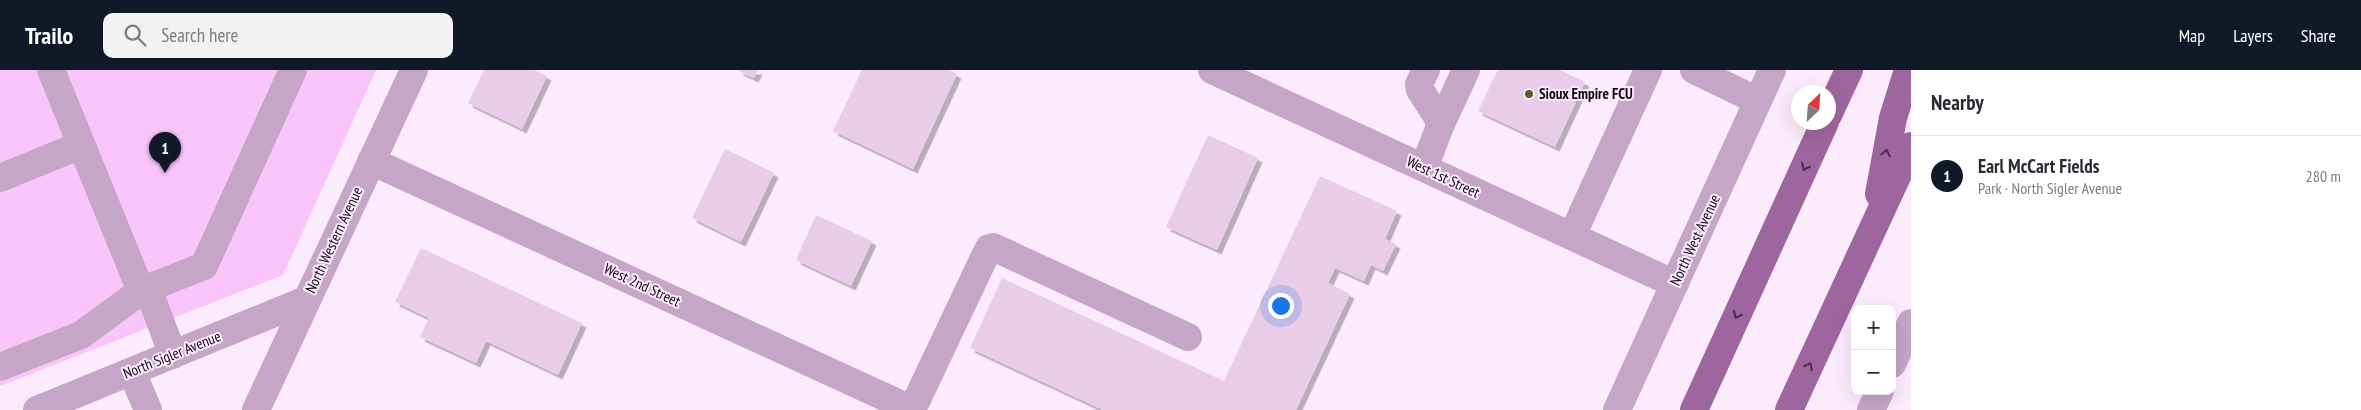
<!DOCTYPE html>
<meta charset="utf-8">
<style>
body{margin:0;font-family:"PT Sans Narrow",sans-serif;background:#f2f2f3;color:#2b2b33}
.controls{position:absolute;right:15px;bottom:15px;display:grid;overflow:hidden;border-radius:10px;box-shadow:0 5px 20px #0002}
.controls button{width:45px;height:45px;display:grid;place-items:center;padding:0;border:0;border-bottom:1px solid #e1e1e2;background:#fff;color:#2b2b33;font:25px sans-serif}
.compass{position:absolute;left:1791px;top:15px;width:45px;height:45px;border-radius:50%;background:#fff;box-shadow:0 5px 20px #0002;rotate:25deg}
.you{position:absolute;left:1280px;top:235px;width:18px;height:18px;margin:-12px;border:4px solid #fff;border-radius:50%;background:#1a73e8;box-shadow:0 0 0 8px #1a73e833}
.badge{display:grid;place-items:center;width:32px;height:32px;border-radius:50%;background:#111827;color:#fff;font-size:16px;font-weight:700}
.pin{position:absolute;translate:-50% -41px;filter:drop-shadow(0 1px 2px #0008)}
.pin::after{content:'';position:absolute;top:26px;width:18px;height:15px;background:inherit;clip-path:polygon(0 0,100% 0,50% 100%)}
.list{margin:0;padding:0;list-style:none}
h2{display:flex;justify-content:space-between;align-items:center;height:65px;margin:0;padding:0 20px;font-size:21px}
h2 small{font-size:16px;font-weight:400;color:#7c7c81}
.list li{display:grid;grid-template-columns:32px 1fr auto;gap:15px;align-items:center;box-sizing:border-box;height:80px;padding:0 20px;border-top:1px solid #e1e1e2}
.list b{display:block;font-size:19px;white-space:nowrap}
.list p{margin:0;font-size:16px;white-space:nowrap;color:#7c7c81}
.list em{font-size:16px;font-style:normal;color:#7c7c81}
.icon{flex:none;width:28px;height:28px;fill:none;stroke:currentColor;stroke-width:2;stroke-linecap:round;stroke-linejoin:round}
.map{position:relative;flex:none;width:1911px;height:340px;overflow:hidden}
header{display:flex;align-items:center;gap:30px;box-sizing:border-box;height:70px;padding:0 25px;background:#111827;color:#fff}
header strong{font-size:24px}
nav{display:flex;gap:28px;margin-inline-start:auto;font-size:18px}
.search{width:350px;height:45px;background:#f2f2f3;display:flex;align-items:center;gap:12px;box-sizing:border-box;padding:0 18px;border-radius:10px;color:#7c7c81;font-size:19px}
main{display:flex}
aside{flex:1;background:#fff}
.map>svg:first-child{display:block}
</style>
<header>
<strong>Trailo</strong>
<div class="search"><svg class="icon" aria-label="search" viewBox="0 0 24 24"><circle cx="10" cy="10" r="6"/><path d="M15 15l6 6"/></svg>Search here</div>
<nav><a>Map</a><a>Layers</a><a>Share</a></nav>
</header>
<main>
<div class="map">
<svg width="1911" height="340" viewBox="0 0 1911 340">
<defs>
<filter id="shadow"><feDropShadow dx="4.5" dy="4.5" stdDeviation="0" flood-color="#0004"/></filter>
</defs>
<rect width="100%" height="100%" fill="#fcebfc"/>
<path fill="#f9c4f9" d="M0,0H376L283,205L0,316Z"/>
<path fill="#e8cce8" filter="url(#shadow)" d="M484,0H534L547,6L522,59L468,33Z
M737,0H758L754,8Z
M862,0H949L957,4L913,99L833,61Z
M1498,0H1560L1585,12L1555,77L1478,41Z
M1208,65L1258,88L1217,180L1166,157Z
M725,79L774,103L741,172L692,148Z
M1320,106L1397,141L1385,169L1396,174L1383,201L1371,195L1364,211L1335,198L1328,213L1350,224L1296,340H1103L970,278L1002,208L1224,311Z
M816,145L872,171L851,216L796,190Z
M421,178L582,253L558,305L486,271L476,293L420,267L429,248L395,232Z"/>
<g fill="none" stroke-linecap="round" stroke-linejoin="round">
<path stroke="#c6a6c6" stroke-width="28" d="M51,0L141,221L204,196L293,0
M1212,0L1675,214
M1694,0L1758,31
M1440,56L1466,0
M371,91L913,340
M1424,98L1440,56L1437,46L1420,20L1419,14L1426,0
M0,108L81,75
M1572,166L1648,0
M148,219L173,285
M1892,294L1911,253
M0,297L81,265L141,221
M132,302L148,340
M37,340L306,230
M256,340L414,0
M912,340L984,188L989,178L993,177L1188,267
M1617,340L1772,0
M1871,340L1880,321"/>
<path stroke="#9e669f" stroke-width="28" d="M1828,45L1849,0
M1879,124L1893,48L1908,0
M1694,340L1825,52
M1789,340L1911,76"/>
</g>
<defs><path id="oneway-chevron" d="M-2-3.5L2.5 0L-2 3.5" fill="none" stroke-width="1.6" stroke-linecap="round" stroke-linejoin="round" transform="scale(1.25)"/></defs>
<g stroke="#4a2e4a">
<use href="#oneway-chevron" transform="translate(1886 83) rotate(-78)"/>
<use href="#oneway-chevron" transform="translate(1805 97) rotate(115)"/>
<use href="#oneway-chevron" transform="translate(1737 245) rotate(115)"/>
<use href="#oneway-chevron" transform="translate(1809 296) rotate(-65)"/>
</g>
<circle fill="#565e2c" stroke="#fcebfc" stroke-width="2" cx="1529" cy="24" r="5"/>
<g text-anchor="middle" stroke-width="4" stroke-linejoin="round" paint-order="stroke">
<g font-size="15" font-weight="bold" fill="#120912" stroke="#fcebfc" text-anchor="start">
<text x="1539" y="29">Sioux Empire FCU</text>
</g>
<g font-size="15" fill="#120912" stroke="#fcebfc">
<text transform="translate(1443 107) rotate(25)" y="5">West 1st Street</text>
<text transform="translate(334 170) rotate(-65)" y="5">North Western Avenue</text>
<text transform="translate(1695 170) rotate(-65)" y="5">North West Avenue</text>
<text transform="translate(642 215) rotate(25)" y="5">West 2nd Street</text>
<text transform="translate(172 285) rotate(-22)" y="5">North Sigler Avenue</text>
</g>
</g>
</svg>
<div class="controls">
<button>+</button>
<button>−</button>
</div>
<svg class="compass" viewBox="-18 -18 36 36"><path d="M0-13l5 13h-10z" fill="#e53935"/><path d="M0 13l5-13h-10z" fill="#7c7c81"/></svg>
<div class="you"></div>
<div class="pin badge" style="left:165px;top:103px">1</div>
</div>
<aside>
<h2>Nearby<small></small></h2>
<ul class="list">
<li><span class="badge">1</span><div><b>Earl McCart Fields</b><p>Park · North Sigler Avenue</p></div><em>280 m</em></li>
</ul>
</aside>
</main>
